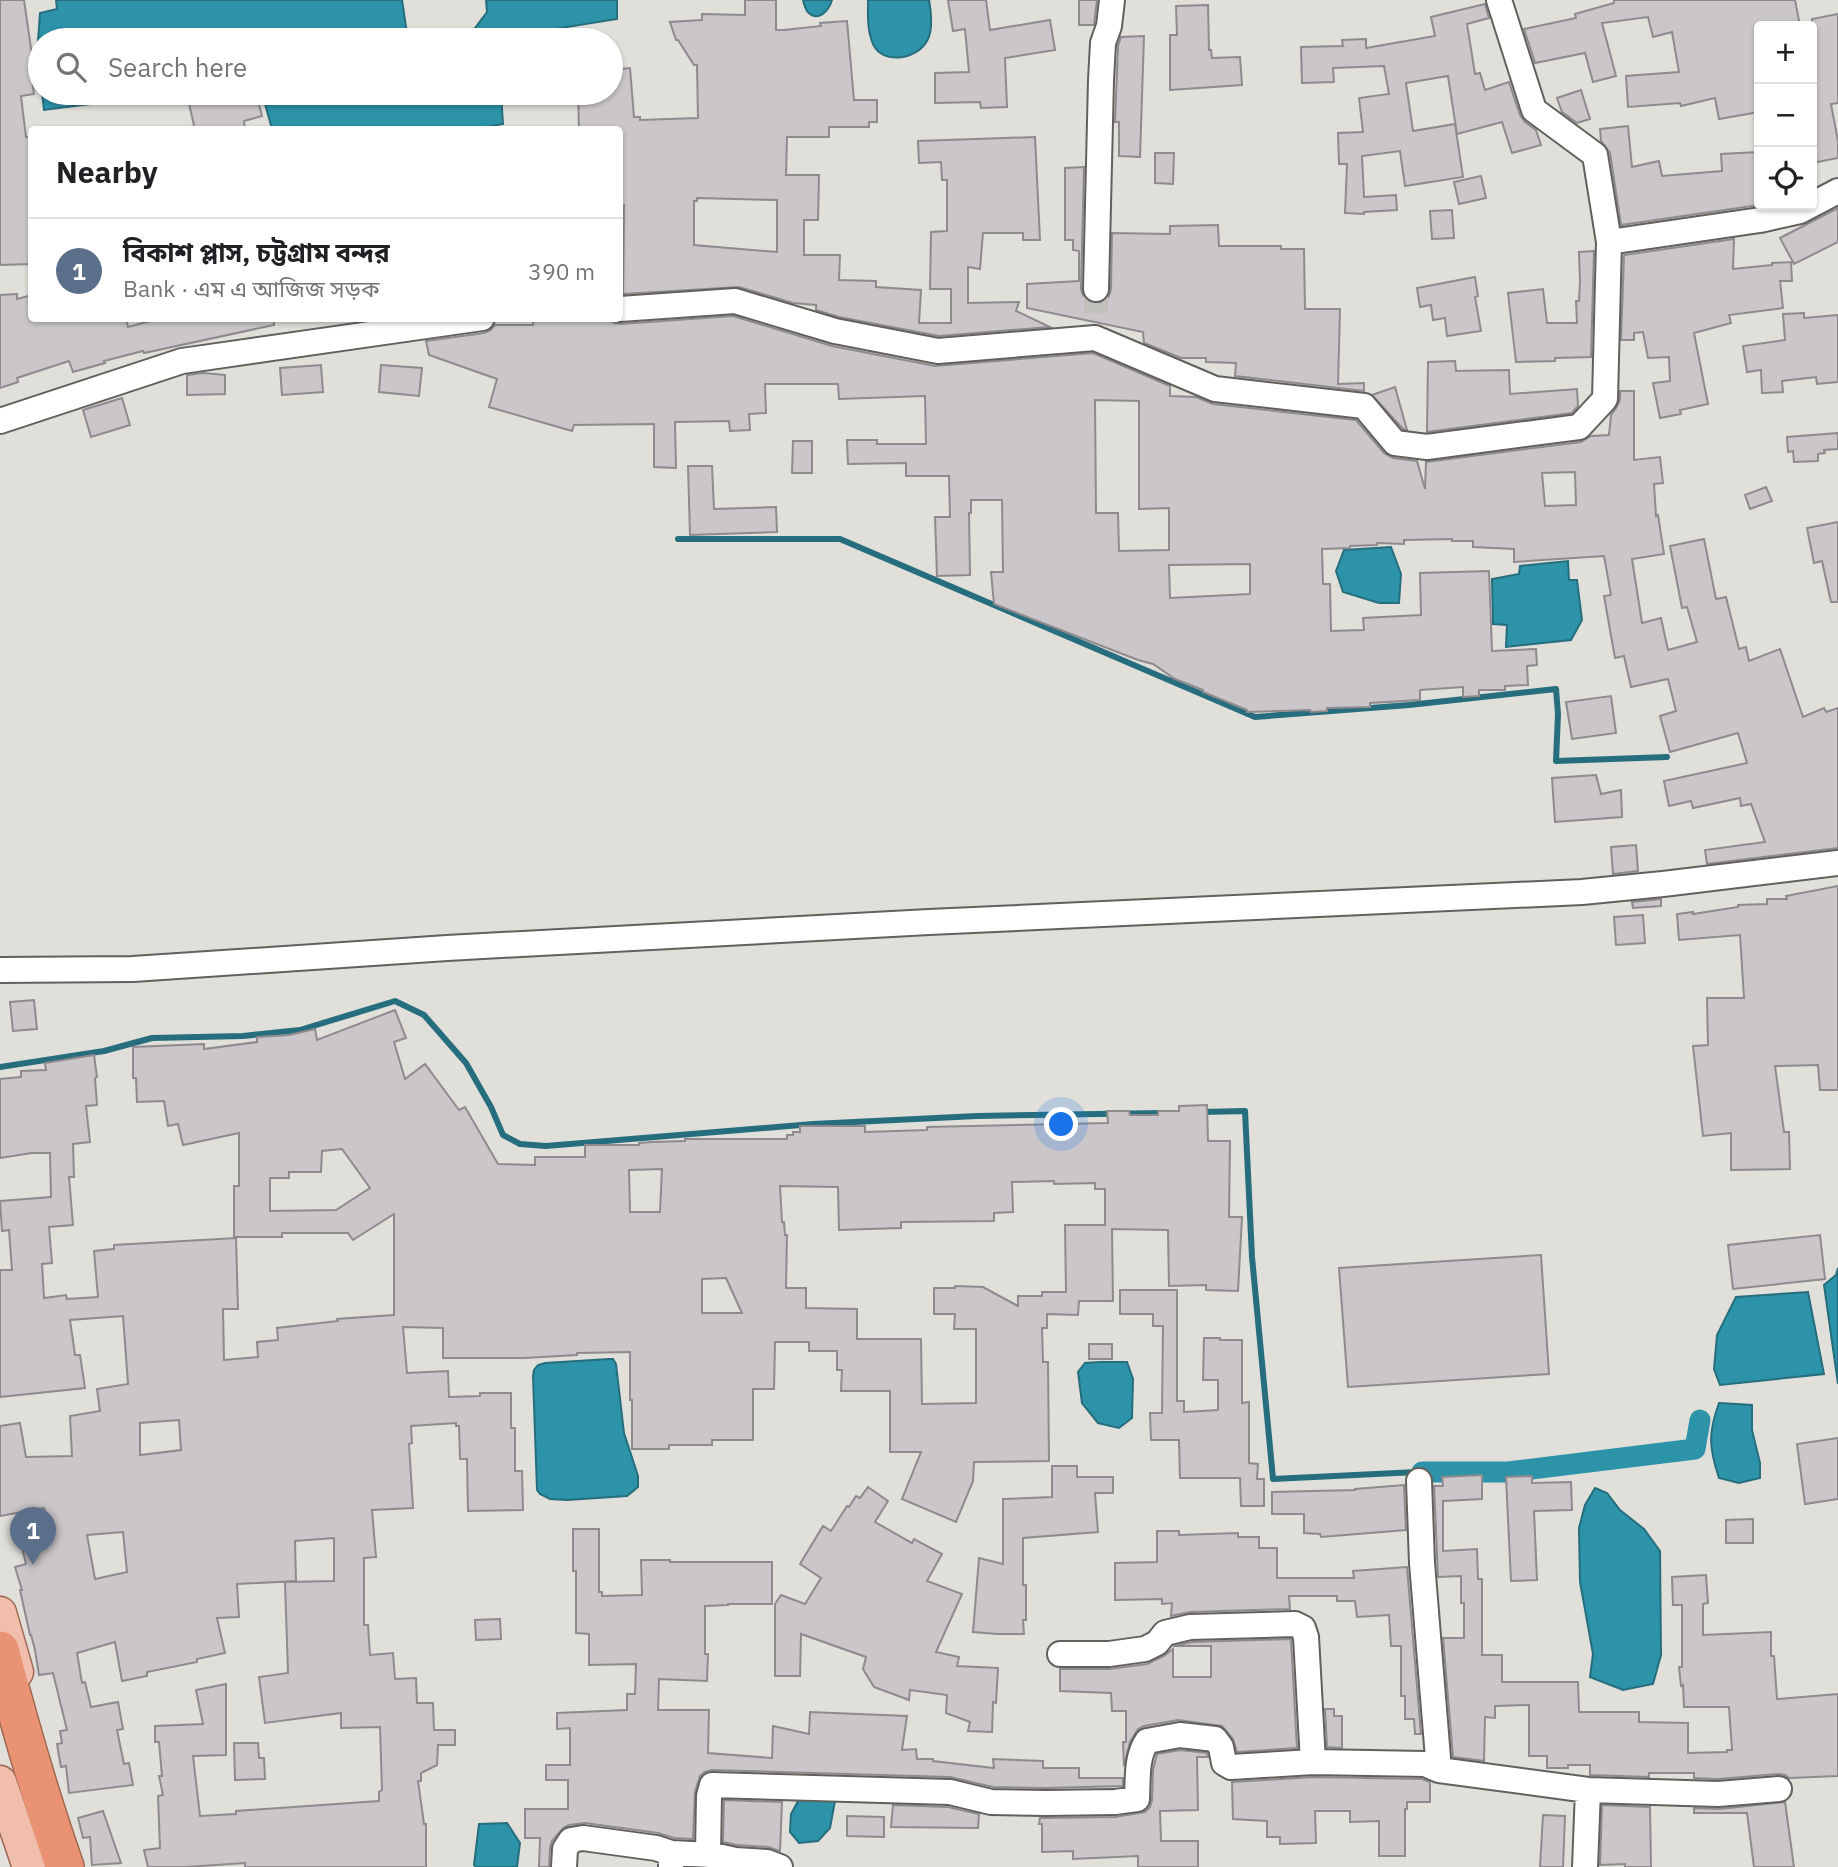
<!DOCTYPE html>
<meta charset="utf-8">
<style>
body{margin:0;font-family:"IBM Plex Sans","Noto Sans Bengali",sans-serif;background:#f6f6f6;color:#202124}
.controls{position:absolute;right:21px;top:21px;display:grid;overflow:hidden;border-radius:7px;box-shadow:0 2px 5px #0004}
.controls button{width:63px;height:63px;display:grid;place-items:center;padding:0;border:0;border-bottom:2px solid #e0e0e0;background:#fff;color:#202124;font:35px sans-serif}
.you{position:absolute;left:1062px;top:1125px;width:24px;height:24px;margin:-18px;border:5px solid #fff;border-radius:50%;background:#1a73e8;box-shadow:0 0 0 10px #1a73e833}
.badge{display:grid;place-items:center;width:46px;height:46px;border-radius:50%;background:#ea580c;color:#fff;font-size:23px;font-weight:700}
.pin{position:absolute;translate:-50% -58px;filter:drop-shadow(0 2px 4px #0008)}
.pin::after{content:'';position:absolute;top:37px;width:24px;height:21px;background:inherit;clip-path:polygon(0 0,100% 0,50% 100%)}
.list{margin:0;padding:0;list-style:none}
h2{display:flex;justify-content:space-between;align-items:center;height:91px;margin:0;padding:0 28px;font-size:30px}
h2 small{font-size:23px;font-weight:400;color:#757577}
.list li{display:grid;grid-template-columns:46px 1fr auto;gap:21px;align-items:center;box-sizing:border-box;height:105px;padding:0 28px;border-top:2px solid #e0e0e0}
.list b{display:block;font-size:26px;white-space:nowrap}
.list p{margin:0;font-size:23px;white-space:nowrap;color:#757577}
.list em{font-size:23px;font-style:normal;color:#757577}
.icon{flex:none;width:38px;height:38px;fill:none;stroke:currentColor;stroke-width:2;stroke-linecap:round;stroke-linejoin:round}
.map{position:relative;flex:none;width:1838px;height:1867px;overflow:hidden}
.search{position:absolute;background:#fff;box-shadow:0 2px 5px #0004;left:28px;top:28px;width:595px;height:77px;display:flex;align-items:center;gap:18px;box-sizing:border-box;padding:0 24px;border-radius:38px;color:#757577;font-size:26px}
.panel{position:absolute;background:#fff;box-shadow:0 2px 5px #0004;left:28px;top:126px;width:595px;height:196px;border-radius:7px}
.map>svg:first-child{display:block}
</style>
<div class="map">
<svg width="1838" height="1867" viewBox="0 0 1838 1867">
<rect width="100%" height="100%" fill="#e0dfda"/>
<path fill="#2c93a9" stroke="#266e7d" stroke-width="2" d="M56,0H402L408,40H40V80L37,55L40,13L57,9Z
M486,0H617V19L498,38V40H466L487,12Z
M803,0H832C829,10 818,24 807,11C805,8 804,4 803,0Z
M868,0H929C931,10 933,29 928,39C919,59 883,66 873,44C867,30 868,15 868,0Z
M42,93H177L44,110Z
M262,93H501L503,124L470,130L272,129Z
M1391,547L1401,574L1399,603H1379L1343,592L1336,571L1344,550Z
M1568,561L1569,580H1577L1582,620L1571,640L1506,647L1507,625L1493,624L1492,579L1519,574L1520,566Z
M1838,1268V1384L1824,1285L1836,1275Z
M1808,1292L1824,1374L1720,1385L1714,1369L1717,1335L1736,1297Z
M609,1359H613L616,1364L624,1433L638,1476V1487L627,1496L567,1500L550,1499L540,1494L537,1490L533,1376L534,1370L538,1365L545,1363Z
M1100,1362H1127L1133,1379L1132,1418L1119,1428L1098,1423L1082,1403L1078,1372L1085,1363Z
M1719,1403L1752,1405V1430L1760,1463V1478L1739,1483L1719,1478C1709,1448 1708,1433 1719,1403Z
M1595,1488L1607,1493L1620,1510L1644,1529L1660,1551L1661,1655L1653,1684L1623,1690L1590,1677L1593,1654L1580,1582L1579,1528L1585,1505Z
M804,1790L829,1792L835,1801L830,1828L818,1841L799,1843L790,1832L791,1814Z
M507,1823L520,1843L517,1867H476L474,1865L479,1824Z"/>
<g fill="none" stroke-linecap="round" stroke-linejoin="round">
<path stroke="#266e7d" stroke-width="6" d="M678,539H840L1255,717L1409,705L1556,689L1558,714L1556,761L1667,757
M0,1067L104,1051L152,1038L243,1036L300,1030L395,1001L424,1015L466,1063L491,1107L503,1135L520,1144L546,1146L813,1124L977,1116L1163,1113
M1202,1112L1245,1111L1252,1257L1273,1479L1417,1472"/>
<path stroke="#2c93a9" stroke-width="21" d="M1422,1472H1508L1695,1449L1700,1420"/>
</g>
<path fill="#cac6ca" stroke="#8e8a8d" stroke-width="2" fill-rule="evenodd" d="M0,0H24L35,76L32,77L34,94L21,96L26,137H30L32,151V264L0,265Z
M745,0H776V30H784L821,26L820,23L847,21L854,100H877V122H869V127H829V137H787L786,175H819L818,220H804V255H840L839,280L876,281V287L921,290L919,323H951V289H930L931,232L947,231V180H942L941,162L919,163L918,141L1035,137L1040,240H1023V233H983L980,269L968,267V303L1019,302L1016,311L1050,327L939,336L839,317L816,310V305L793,303L739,287L623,294L624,205H620V130H579L578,93H611V70L630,68L634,117H640V120L698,118L697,65H694L678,40H676L670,22L702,20V14L745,15ZM697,198L777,200V252L694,245V201H697Z
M948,0H986L990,30L1050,20L1055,50L1005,58L1007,107L981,108L980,102L935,103V73L969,72L965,29L953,31Z
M1079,0H1097L1094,25H1079Z
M1614,0H1795L1800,26H1759V112L1719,119L1715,98L1681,106L1680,103L1628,107L1626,76L1679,72L1672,32L1653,37L1648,17L1602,23L1616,76L1593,82L1585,53L1535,63L1524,29L1576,18L1575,14L1614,3Z
M1485,4L1489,18L1467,24L1475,74L1480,73L1485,90L1509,82L1520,115L1525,122L1536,130L1541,145L1512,153L1502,122L1457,134L1448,76L1406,83L1413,131L1455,124L1463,177L1405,186L1400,151L1362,156L1364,197L1396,195L1397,210L1364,212V214L1345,213L1347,164H1339L1338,133L1363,132L1359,98L1389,94L1384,66L1333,68L1334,82L1302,83L1301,47L1343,46L1342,40L1366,39V48L1435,36L1431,17Z
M1208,5L1209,50H1211L1212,58L1240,57L1242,85L1170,90V35H1177L1176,6Z
M1838,14V103L1831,104L1838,141V158L1812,163V19Z
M1144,36L1140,157L1119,156V122H1115L1118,46L1121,37Z
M1581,90L1590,119L1577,123L1562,112L1557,98Z
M222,93H256L262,116L244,121L245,130H195L188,99Z
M1628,126L1632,167L1659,161L1662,176L1722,171L1721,154L1758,152L1759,205L1621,225L1610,153L1601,141L1600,129Z
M1155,153H1174L1173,184L1155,183Z
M1084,167L1081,289L1083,295L1088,301L1096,304L1104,302L1109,296L1111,289L1112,233L1170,234V226L1218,225L1219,246H1281V249H1304L1305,309H1340L1338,384L1364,383V391L1235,376L1236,363L1206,362V358H1181L1144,343L1143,332L1027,308V284L1079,281V251L1073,250V240H1065V168Z
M1481,176L1486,198L1459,204L1454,182Z
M1838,208V242L1794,264L1780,238Z
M1452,210L1454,238L1432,239L1430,211Z
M1734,239L1733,269L1772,265V263L1791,262L1792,281H1780L1783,308L1729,315L1731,323L1694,333L1708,404L1680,410L1681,414L1660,418L1653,383L1670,381L1669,357L1648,358L1643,332L1634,333V340H1621L1624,255Z
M1594,251L1591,357L1555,358V361L1516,362L1508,293L1543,289L1547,323H1577L1576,301H1579L1580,282L1579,252Z
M1475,277L1478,296L1475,297L1481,331L1447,336L1445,318L1433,320L1431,305L1420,307L1417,288Z
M17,294V299L32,295V318H126L128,327L161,318H274V325L144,353L143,351L104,361L105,363L73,372L69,361L17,378L18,382L0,388V295Z
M1804,313V318L1838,315V382L1817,384L1816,377L1782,381L1783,392L1762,393L1761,370L1747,372L1743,346L1785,340L1783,314Z
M733,316L832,346L935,366L1093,353L1170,386V396L1196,397L1213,404L1356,420L1384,453L1393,458L1417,461L1425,489L1426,462L1581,442L1591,436L1609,435L1611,415L1616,408L1620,400V391H1634V460L1660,457L1663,483L1654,484L1656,516L1658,515L1664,554L1632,559L1642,623L1661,618L1668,650L1697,642L1687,607L1682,608L1670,546L1704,539L1716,599L1726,597L1739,649L1746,647L1749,661L1780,649L1803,717L1824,708L1826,712L1838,708V848L1707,864L1705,850L1765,842L1751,804L1741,806L1740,798L1693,808L1691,801L1669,806L1664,781L1747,763L1738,733L1670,752L1660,716L1676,711L1668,679L1631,687L1624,656L1615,658L1604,596L1611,595L1604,556L1514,562V549L1473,547V541H1452V539L1404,540V544L1377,543V545L1350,546V548L1322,549L1323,584H1330L1331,631L1364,630L1363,618L1421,615L1420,573L1489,571L1492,651L1536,649L1537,665L1527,666L1528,685L1505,686V690H1479V696L1463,697V687L1420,690V700L1370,703V707L1327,708V711L1311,712L1310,710L1247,712V710L1203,692V690L1175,679L1153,664L1138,660L994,604L991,572H1003L1002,500H971V513H969L970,575L937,576L935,517H950L949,476H906V463L848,464L847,440H877V444H926L925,396L839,399L838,384H765L766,413L749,414L750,430L730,431L729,421L675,422L676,468L654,467V424L574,425L572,431L489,407L497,379L429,355L426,341L484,333L491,330L495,325H533V318H609L614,323L621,324ZM1095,400L1139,401V509L1169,508V550L1119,551L1118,513H1096ZM1575,472L1576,505L1545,506L1542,473ZM1250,564V594L1170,598L1169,565Z
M1455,361L1456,371L1509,370L1510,394L1577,389L1578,406L1572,413L1427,432L1428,362Z
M321,365L323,392L282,395L280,368Z
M381,365L422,368L419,396L379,392Z
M203,373L225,375V394L187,395V375Z
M1395,387L1407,430L1403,429L1372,395Z
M122,398L130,425L91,437L83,410Z
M1838,433V449L1824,450L1825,453L1818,454V461L1794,462L1793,451L1788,452L1787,437Z
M793,441H812V473H792Z
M688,466H712L714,509L776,507L777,532L690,535Z
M1766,487L1772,501L1750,509L1745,495Z
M1838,522V602H1831L1822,561L1814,563L1807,528Z
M1611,696L1616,733L1572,739L1566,702Z
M1596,775L1601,794L1621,790L1622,817L1555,822L1552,778Z
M1636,845L1638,871L1613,874L1611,847Z
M1838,886V1090H1820L1818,1065L1775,1066L1784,1132H1789L1790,1169L1731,1170V1133L1703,1136L1693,1046L1708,1045L1707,998H1744L1740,935L1679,940L1677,914L1693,912V914L1738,907V905L1767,904V899H1787L1786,896Z
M1661,899V906L1633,908L1632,902Z
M1643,915L1645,943L1616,945L1614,917Z
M34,1000L37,1029L13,1031L10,1002Z
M395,1010L406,1038L394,1042L405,1079L425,1064L459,1110L465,1107L498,1164L535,1165V1157H585V1145H639V1143L652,1142L685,1141V1139H787V1135H793V1132H800V1126H865V1132L927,1130V1127L1108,1123L1107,1111H1129L1130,1115H1158V1111H1179V1106L1207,1105L1208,1141H1230L1229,1217H1242L1238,1291L1206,1290V1285L1169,1286L1168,1230L1112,1229L1113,1301H1079L1078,1315L1047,1314V1328H1042L1043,1362H1048L1049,1461L974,1462L973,1481L956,1522L902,1499L921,1452H890V1391H841L842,1370H837V1351H809V1342H775L774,1389H753V1440H712V1445H669V1449H632V1400H630V1352L577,1353V1355L524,1358H443V1328L403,1327L407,1373L448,1371L449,1397L480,1396V1393H511V1428H515V1471H522L523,1510L468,1511L467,1459H460L459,1426H456V1423L411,1426L412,1443L409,1444L413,1508L372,1510L376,1557L364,1558V1625H368L370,1655L393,1653L395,1679L416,1678L417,1703H433L434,1730H455V1745H438L437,1765L421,1773V1781H418L424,1824H426V1867H245V1863L186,1867H148L144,1850L160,1848L158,1796L163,1795L159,1776H162L159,1742H155V1726L203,1724L196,1690L226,1684V1755L193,1756L200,1816L236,1814V1811L379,1801V1792L382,1790L380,1727L341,1728V1713L265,1723L259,1677L288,1673L285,1582L334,1581V1538L295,1541L296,1581L237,1584L239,1617L217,1618L225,1653L197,1659V1662L147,1672V1676L122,1681L115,1642L77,1653L82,1683L85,1682L91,1707L118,1702L123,1729L117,1730L124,1764L129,1763L133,1785L69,1793L66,1766L61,1767L57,1744L62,1743L60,1731L67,1730L53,1673L39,1675L35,1650L31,1635H30L20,1590H22L15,1567L26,1564L21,1544L51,1536L44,1508L0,1516V1426L20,1423L26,1457L72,1456L70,1416L100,1411L97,1389L128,1384L123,1316L70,1320L75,1355H80L85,1388L0,1397V1270H12L9,1230L2,1231L0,1201L51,1197L50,1153H32L0,1158V1079L21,1077V1071L46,1070L45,1063L94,1055L97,1077L95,1078L97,1105L86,1106L90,1142L73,1144L74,1177H69L73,1225L49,1227L52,1263L42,1264L44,1298L66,1295L67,1299L98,1297L94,1251L114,1249V1245L236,1238L238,1309H223L224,1360L258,1357L257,1342L278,1340L277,1328L338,1321L337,1319L394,1315V1214L353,1240L348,1233H282V1237H234V1186H239V1133L183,1145L178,1124L168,1126L164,1101L137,1102L136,1078H133V1047L204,1044V1049L257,1042V1037L289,1035L315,1029L317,1040ZM342,1149L370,1188L336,1210L270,1211V1178H289V1172H321L322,1151ZM662,1169L660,1212H630L629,1170ZM1054,1181V1184L1095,1183V1189H1105V1225H1065L1066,1292H1042V1296H1018V1306L983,1287L955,1286V1288H934V1314H955L954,1329H976V1403L922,1404L921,1339H857V1309L806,1308V1288H786L787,1235H785L784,1222H782L780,1186L838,1187L839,1230L868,1229L901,1228V1222L994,1221V1213L1013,1212L1012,1182ZM726,1278L742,1313H702V1279ZM179,1420L181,1450L140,1455V1423ZM123,1532L127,1572L95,1579L87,1535Z
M1820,1235L1825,1279L1733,1289L1728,1245Z
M1541,1255L1549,1374L1348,1387L1339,1268Z
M1120,1290H1177V1401H1184V1412L1218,1410V1380H1203L1204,1338H1220V1340H1242V1403L1249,1402V1463L1258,1464L1257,1479H1264V1506H1241L1240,1478H1180L1179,1440H1151L1150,1413H1162L1163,1326H1153V1314H1120Z
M1089,1344H1112V1359H1089Z
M1838,1438V1499L1805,1504L1797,1444Z
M1052,1466H1077V1477H1113V1493H1095L1098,1532L1023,1538V1585H1026V1620H1023L1024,1634H998L973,1632L979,1558L1003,1564V1499L1052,1497Z
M1482,1475V1499L1443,1501V1551L1477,1549L1478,1579H1482V1655H1502V1682H1578L1579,1712H1639V1722L1688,1723V1753L1727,1752V1750H1732L1729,1707H1684L1683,1685L1681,1686L1679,1667H1682V1605H1673L1672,1577L1706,1575L1708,1603L1703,1604V1635L1771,1632V1656H1774L1777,1699L1838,1694V1776L1789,1778L1785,1775L1778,1774L1718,1779L1694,1778V1773H1649V1777L1590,1775V1765H1568V1768H1547V1756H1529V1705L1495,1706V1718L1485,1717L1484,1761L1453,1757L1443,1638H1464V1603H1461V1576L1438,1577L1434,1486H1443L1442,1477Z
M1532,1476V1483L1571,1482L1572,1510L1534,1511L1537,1580L1511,1581L1506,1477Z
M1404,1485L1406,1530L1321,1537L1320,1534L1304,1533V1514H1272V1492L1355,1490V1489Z
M868,1487L888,1501L875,1522L912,1543L914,1539L942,1554L927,1581L962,1594L936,1652L959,1657L957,1666L998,1668L996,1703L993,1702L992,1732L968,1731L970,1722L946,1713L947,1695L910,1690L909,1700L874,1687L863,1669L866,1657L801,1634L800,1676H775V1604L781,1595L805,1604L821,1578L800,1564L823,1526L831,1531L847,1506L849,1507L856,1496L860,1498Z
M1753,1519V1543H1726V1520Z
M573,1529H599V1592H602V1596L642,1595L641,1560H670V1562H772V1604H728V1605L705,1606V1654H708L707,1681L659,1679L658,1710H709L708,1753L772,1758L773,1726L809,1734L810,1712L907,1716L902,1750L916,1749L917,1759H933V1761L994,1768L993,1759L1043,1761V1768H1079V1778H1123V1786L1046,1788L993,1787L950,1777L712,1770L705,1772L700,1776L695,1792L693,1839L674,1838L658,1833L585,1823L569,1825L563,1828L552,1841L550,1848L549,1867H539L540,1838H525V1809H568V1780H546V1765H570V1728L557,1729V1713L627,1710V1694H635L636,1664L589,1665V1634L576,1633V1571H573Z
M1157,1531H1179V1535L1238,1533V1537H1259V1548H1277V1578H1354L1353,1571L1407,1567L1421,1734H1415L1414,1719H1405V1696H1401V1646H1391L1389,1615L1357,1617L1355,1601H1337V1596H1289L1290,1609L1190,1612L1171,1616L1172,1603L1162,1604V1599L1115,1600V1563L1157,1562Z
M500,1619L501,1639L476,1640L475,1620Z
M1291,1639L1297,1748L1237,1752L1233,1739L1222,1726L1178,1720L1144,1726L1138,1729L1130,1742L1124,1766L1123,1742H1126V1711H1112L1111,1693L1060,1691V1669H1109L1147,1664L1164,1656L1173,1649V1677H1211V1646H1173L1192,1642Z
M1325,1709H1334V1716H1342V1748L1327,1747Z
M234,1743H258L259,1758H264L265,1779L235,1780Z
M1180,1750L1207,1753L1208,1757H1197L1198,1810L1160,1811L1161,1841H1198V1867H1138V1856L1073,1859V1851L1042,1852V1824H1039L1040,1818L1115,1817L1145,1812L1150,1807L1152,1800L1153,1770L1157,1754Z
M1313,1777L1422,1779L1430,1782V1802H1407V1809H1405V1856H1379V1821L1350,1822V1811H1315L1316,1843L1280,1844V1837H1267V1821L1233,1819L1232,1782Z
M724,1800L782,1802L780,1851L768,1847L737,1845L723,1842Z
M1785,1802L1794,1867H1754L1747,1813H1694V1808L1719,1809Z
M893,1805L948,1807L979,1814L978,1828L891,1827Z
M1602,1805L1650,1807L1651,1867H1625V1864L1600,1865Z
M103,1811L121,1863L92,1865L90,1837L83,1838L78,1818Z
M1543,1815L1565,1816L1563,1867H1540Z
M847,1816L884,1817V1837L847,1836Z"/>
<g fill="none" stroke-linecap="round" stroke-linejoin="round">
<path stroke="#c2c1bd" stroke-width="24" stroke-dasharray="24 12" stroke-linecap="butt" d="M1096,289V323"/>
<g stroke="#61605b" stroke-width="28">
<path id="minor" d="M1609,242L1760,220L1800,211L1838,191
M1096,289L1101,80L1103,43L1109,26L1112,0
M620,309L735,301L835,331L938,351L1095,338L1215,389L1364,406L1395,443L1427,447L1579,427L1605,399L1609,242L1595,155L1534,110L1499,0
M0,421L182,361L482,318
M0,970L133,969L447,948L929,922L1582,892L1663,884L1838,863
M1419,1481L1422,1563L1439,1770L1588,1790L1718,1794L1779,1789
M1060,1654H1109L1145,1649L1157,1643L1165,1633L1190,1627L1295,1624L1303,1628L1306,1637L1313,1762
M671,1853L713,1855L735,1860L767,1862L780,1867
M708,1855L709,1796L712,1785L950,1792L991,1802L1046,1803L1115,1802L1137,1799C1138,1780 1136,1757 1147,1741L1180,1735L1215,1739L1221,1747L1224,1763L1231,1767L1313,1762L1425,1764L1439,1770
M564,1867L565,1849L571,1840L583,1838L656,1848L671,1853V1867
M1585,1867L1588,1790"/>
</g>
<g stroke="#a06853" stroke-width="35">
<path id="major" d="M0,1613L17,1672
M0,1782L29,1867"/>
</g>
<g stroke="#a06853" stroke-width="40">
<path id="highway" d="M0,1650C19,1723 40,1796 65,1867"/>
</g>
<use href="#minor" stroke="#fff" stroke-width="24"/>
<use href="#major" stroke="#f2beac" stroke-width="32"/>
<use href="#highway" stroke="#ea9374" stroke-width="37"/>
</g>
</svg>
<div class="controls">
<button>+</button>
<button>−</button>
<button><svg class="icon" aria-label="locate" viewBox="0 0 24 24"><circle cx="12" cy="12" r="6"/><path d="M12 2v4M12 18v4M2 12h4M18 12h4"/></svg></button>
</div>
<div class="you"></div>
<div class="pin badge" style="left:33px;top:1565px;background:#5c6f8a">1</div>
<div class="search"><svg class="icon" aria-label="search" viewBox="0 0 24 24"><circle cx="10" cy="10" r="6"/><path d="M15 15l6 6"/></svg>Search here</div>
<section class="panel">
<h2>Nearby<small></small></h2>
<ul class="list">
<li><span class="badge" style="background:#5c6f8a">1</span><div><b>বিকাশ প্লাস, চট্টগ্রাম বন্দর</b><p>Bank · এম এ আজিজ সড়ক</p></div><em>390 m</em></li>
</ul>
</section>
</div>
